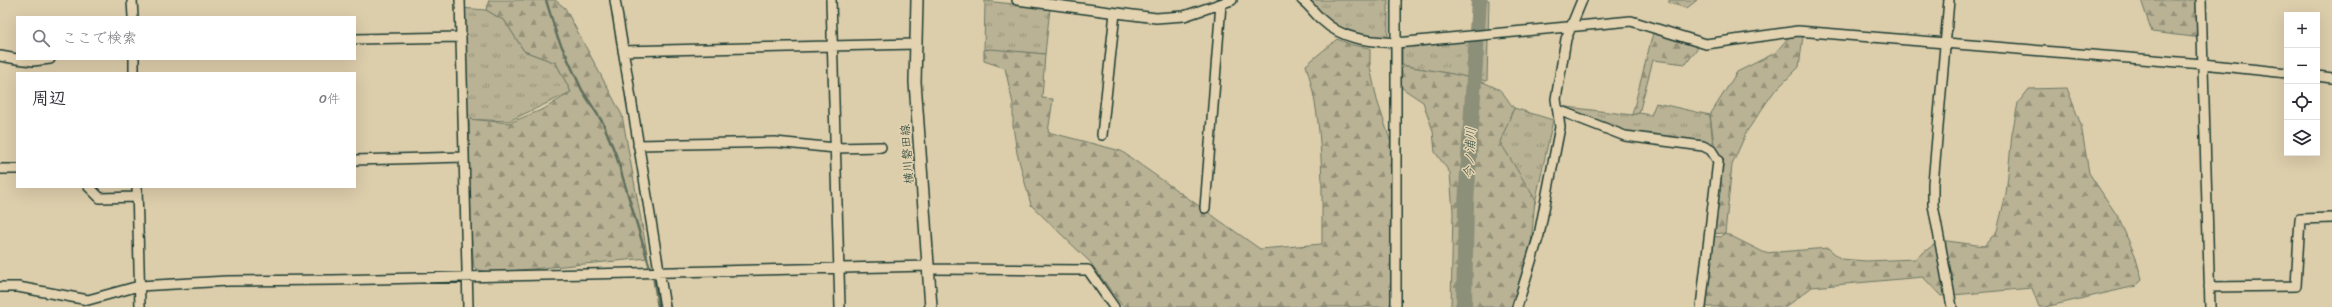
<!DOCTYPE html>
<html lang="ja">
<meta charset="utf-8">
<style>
body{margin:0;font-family:Sriracha,"Klee One",sans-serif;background:#f7f7f7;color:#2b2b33}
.controls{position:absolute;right:12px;top:12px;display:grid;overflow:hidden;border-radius:0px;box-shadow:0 4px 16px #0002}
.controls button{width:36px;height:36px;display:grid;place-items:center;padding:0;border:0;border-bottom:1px solid #e1e1e2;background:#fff;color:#2b2b33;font:20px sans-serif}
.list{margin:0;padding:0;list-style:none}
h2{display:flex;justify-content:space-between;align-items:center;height:52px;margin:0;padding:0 16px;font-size:17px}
h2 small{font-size:13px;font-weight:400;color:#7c7c81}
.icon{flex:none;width:22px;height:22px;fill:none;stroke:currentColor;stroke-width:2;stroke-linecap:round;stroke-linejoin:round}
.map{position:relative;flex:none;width:2332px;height:307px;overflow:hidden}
.search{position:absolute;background:#fff;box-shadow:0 4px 16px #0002;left:16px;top:16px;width:340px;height:44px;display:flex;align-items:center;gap:10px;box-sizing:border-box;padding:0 14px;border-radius:0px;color:#7c7c81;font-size:15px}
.panel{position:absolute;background:#fff;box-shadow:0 4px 16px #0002;left:16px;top:72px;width:340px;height:116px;border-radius:0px}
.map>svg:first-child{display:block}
</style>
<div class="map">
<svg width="2332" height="307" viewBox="0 0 2332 307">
<defs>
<pattern id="grass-tufts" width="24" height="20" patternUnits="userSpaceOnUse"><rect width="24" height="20" fill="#b9b295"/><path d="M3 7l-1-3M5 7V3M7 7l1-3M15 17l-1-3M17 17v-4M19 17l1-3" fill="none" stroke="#96927a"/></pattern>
<pattern id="forest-firs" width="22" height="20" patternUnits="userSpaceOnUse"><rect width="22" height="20" fill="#b9b295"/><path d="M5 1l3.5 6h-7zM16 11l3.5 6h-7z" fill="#96927a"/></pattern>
</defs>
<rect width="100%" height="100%" fill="#dccdab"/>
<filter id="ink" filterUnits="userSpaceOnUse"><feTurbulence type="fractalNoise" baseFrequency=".025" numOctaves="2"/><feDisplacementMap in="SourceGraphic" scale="8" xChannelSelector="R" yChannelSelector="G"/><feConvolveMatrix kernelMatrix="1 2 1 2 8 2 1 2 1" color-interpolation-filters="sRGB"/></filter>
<g filter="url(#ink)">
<path fill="url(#grass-tufts)" stroke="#6c7864" d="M1308,0H1388V38L1340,33Z
M1476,0H1489L1487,81L1402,65V44L1477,41Z
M985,1L1050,8L1045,54L984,49Z
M460,8L486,10L505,21L524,51L556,63L571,92L509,121L463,119Z
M1656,103L1710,115L1714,155L1711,150L1621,135L1559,106L1632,115L1639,113L1651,115Z
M1514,108L1553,120L1534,208L1497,141Z"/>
<path fill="url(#forest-firs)" stroke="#6c7864" d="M489,0H555L565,8L622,115L648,258L488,273L474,268L469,209V119L509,123L544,109L571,92L556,63L524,51L505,21L486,10Z
M1669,0H1697L1687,8L1669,3Z
M2141,0H2201L2202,38L2152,32Z
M1653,33L1698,47L1686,64L1653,60L1639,113L1632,115Z
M1803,36L1799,67L1773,93L1747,131L1732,165L1725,233L1765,253L1828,248L1841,259L1866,261L1915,259L1940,240L1984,246L1997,231L2006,194L2012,134L2018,103L2029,89L2067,88L2081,125L2089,173L2118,217L2135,255L2142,280L2136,286L2045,307H2039L2032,288L1941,296L1923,277L1812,287L1786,307H1703L1709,236L1721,237L1725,233L1710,234L1717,165L1710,115L1737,72L1775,53L1789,37Z
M1337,39L1352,45L1370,48V67L1377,100L1396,158L1397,307H1123L1090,262L1031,205L1017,153L1013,126V104L1005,68L984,61V50L991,49L1045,54L1042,98L1053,99L1048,132L1121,151L1260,249L1322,244C1322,184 1324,123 1306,65Z
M1396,64C1427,71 1470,73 1498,89C1504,92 1509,103 1514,108L1500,142L1535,199L1529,268L1517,307H1451L1453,212L1450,173L1435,152L1433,131L1423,102L1402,88Z"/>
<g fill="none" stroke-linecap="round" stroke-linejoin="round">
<path stroke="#606f5d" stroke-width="2.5" d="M546,0L557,36L582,90L603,123L616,155L651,271
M653,275L658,307"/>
<path stroke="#8c9079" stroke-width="16" d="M1464,307L1466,204L1479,0"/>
<g stroke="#1f3d34" stroke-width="12">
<path id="minor" d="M132,0L133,17
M460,0L468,307
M615,0L665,307
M831,0L840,307
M1017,0L1156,18L1184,16L1232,0
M1302,0C1310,6 1315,14 1322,20C1343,40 1368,41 1396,43L1631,21L1706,44L1798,31L2203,64L2287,73
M1949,0L1933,184V205L1952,307
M2201,0L2210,307
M355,39L461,37
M623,51L915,44
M0,56L17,59
M17,59L33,61L50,59
M134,59V73
M2317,76L2332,78
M1558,110L1625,136L1703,146L1711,150L1718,161L1701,307
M1102,135L1115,13
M638,145L775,142L835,148L881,147
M355,160L464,157
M0,169H17
M89,187L100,198L137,197
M137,187L140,307
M1205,208L1221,4
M928,269L1088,270L1114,307
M0,287H18L88,300L139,286L227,281L333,280L928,266
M2209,287L2296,286L2300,219L2332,218
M1396,307V0
M1517,307L1539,235L1560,127L1556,99L1566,39L1582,0"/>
</g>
<g stroke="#1f3d34" stroke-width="14">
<path id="major" d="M917,0L915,82L931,307"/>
</g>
<use href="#minor" stroke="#e4d3b0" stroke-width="9"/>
<use href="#major" stroke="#e4d3b0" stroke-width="11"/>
</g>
</g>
<g text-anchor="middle" stroke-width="3" stroke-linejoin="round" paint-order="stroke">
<g font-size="12" fill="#1f3d34" stroke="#e4d3b0">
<text transform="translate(907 154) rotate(-94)" y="4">横川磐田線</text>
</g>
<g font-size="13" font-style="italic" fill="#2f493e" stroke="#e4d3b0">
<text transform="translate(1469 153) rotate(-87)" y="5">今ノ浦川</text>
</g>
</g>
</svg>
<div class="controls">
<button>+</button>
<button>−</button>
<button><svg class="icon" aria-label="locate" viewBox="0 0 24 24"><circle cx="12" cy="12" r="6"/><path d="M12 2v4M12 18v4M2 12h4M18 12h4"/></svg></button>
<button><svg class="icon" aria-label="layers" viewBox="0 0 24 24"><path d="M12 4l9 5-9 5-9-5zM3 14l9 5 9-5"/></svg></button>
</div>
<div class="search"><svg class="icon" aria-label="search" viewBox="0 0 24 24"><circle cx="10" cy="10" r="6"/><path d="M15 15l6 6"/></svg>ここで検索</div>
<section class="panel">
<h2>周辺<small>0件</small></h2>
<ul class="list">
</ul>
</section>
</div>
